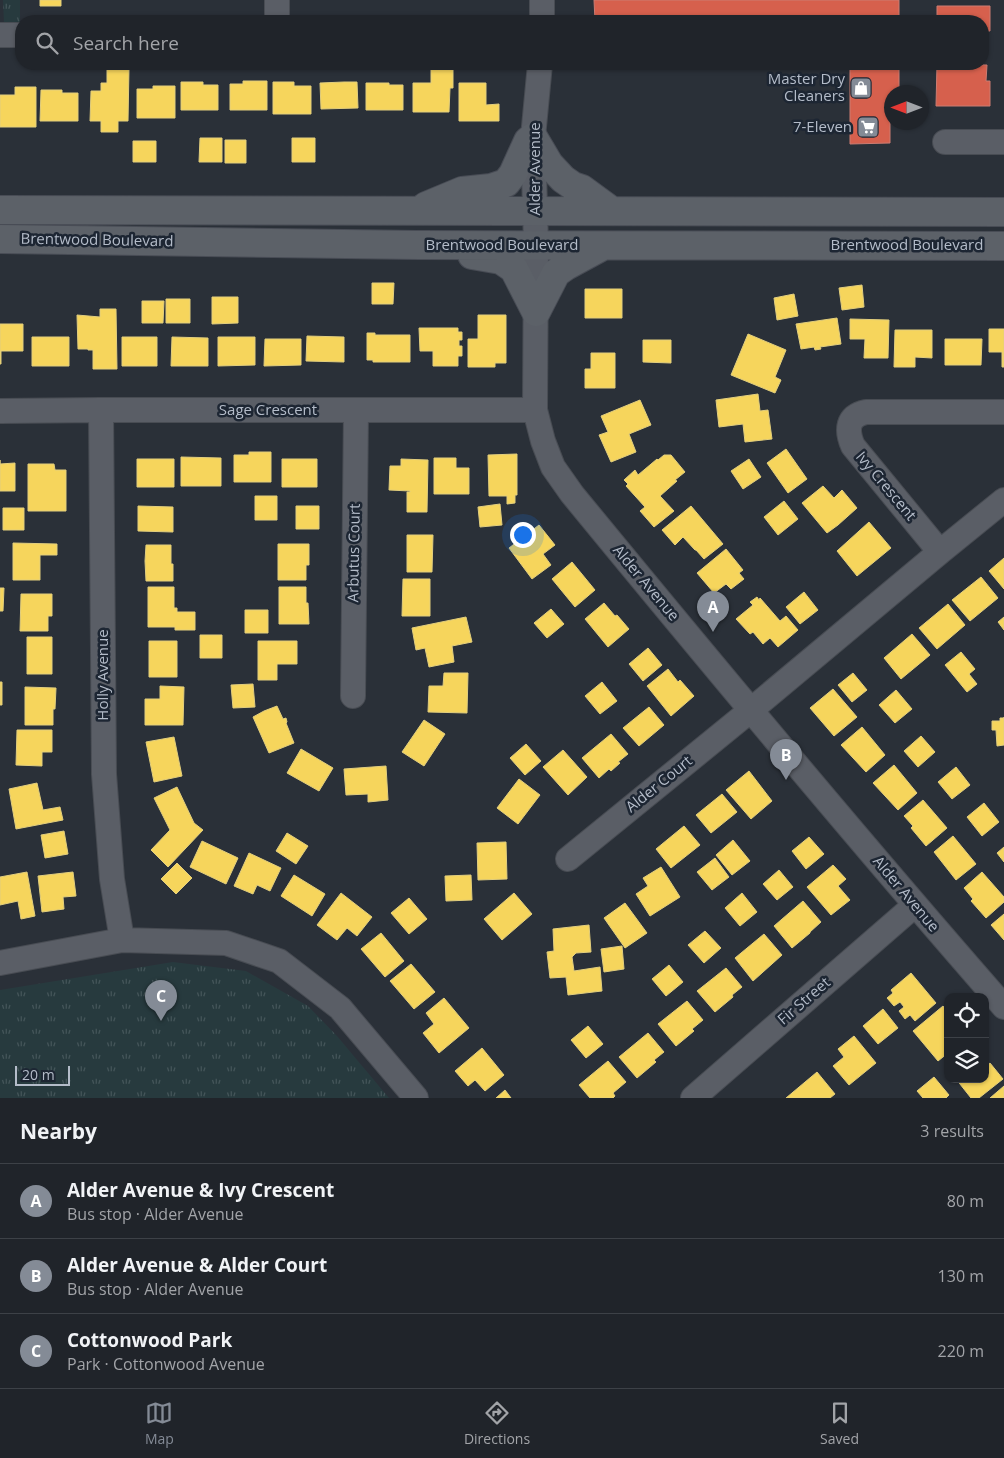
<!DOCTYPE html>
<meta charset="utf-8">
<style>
body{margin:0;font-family:"Open Sans",sans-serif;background:#282c32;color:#f1f3f6}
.controls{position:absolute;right:15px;bottom:15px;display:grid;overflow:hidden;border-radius:10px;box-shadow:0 1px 4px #0004}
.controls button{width:45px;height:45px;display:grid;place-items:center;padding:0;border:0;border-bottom:1px solid #3d4147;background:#20242a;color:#f1f3f6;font:25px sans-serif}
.compass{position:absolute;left:884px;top:85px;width:45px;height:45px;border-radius:50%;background:#20242a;box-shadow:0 1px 4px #0004;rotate:270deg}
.scale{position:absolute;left:15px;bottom:12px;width:55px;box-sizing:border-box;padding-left:5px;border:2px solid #b4bcc9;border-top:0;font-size:14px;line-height:18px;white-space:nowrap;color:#b4bcc9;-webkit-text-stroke:4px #1d2633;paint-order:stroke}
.you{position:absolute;left:522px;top:534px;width:18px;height:18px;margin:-12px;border:4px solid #fff;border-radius:50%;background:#1a73e8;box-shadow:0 0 0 8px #1a73e833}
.badge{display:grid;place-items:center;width:32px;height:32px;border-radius:50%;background:#848b96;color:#fff;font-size:16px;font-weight:700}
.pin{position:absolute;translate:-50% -41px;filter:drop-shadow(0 1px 2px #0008)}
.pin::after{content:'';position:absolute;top:26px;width:18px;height:15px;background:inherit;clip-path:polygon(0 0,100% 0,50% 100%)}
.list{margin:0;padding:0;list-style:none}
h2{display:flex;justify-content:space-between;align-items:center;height:65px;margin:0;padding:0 20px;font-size:21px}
h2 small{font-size:16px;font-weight:400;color:#a2a4a8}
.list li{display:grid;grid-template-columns:32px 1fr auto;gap:15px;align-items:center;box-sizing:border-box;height:75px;padding:0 20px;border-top:1px solid #3d4147}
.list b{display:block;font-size:19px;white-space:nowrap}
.list p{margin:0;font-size:16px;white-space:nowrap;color:#a2a4a8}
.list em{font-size:16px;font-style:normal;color:#a2a4a8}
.icon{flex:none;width:28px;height:28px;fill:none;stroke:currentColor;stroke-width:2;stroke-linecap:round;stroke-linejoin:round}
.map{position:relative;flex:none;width:1004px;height:1098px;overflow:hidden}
.search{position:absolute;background:#20242a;box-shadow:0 1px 4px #0004;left:15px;right:15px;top:15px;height:55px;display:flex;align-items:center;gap:12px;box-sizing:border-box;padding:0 18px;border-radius:20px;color:#a2a4a8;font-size:19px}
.sheet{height:290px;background:#20242a}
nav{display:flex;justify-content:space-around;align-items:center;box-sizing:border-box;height:70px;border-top:1px solid #3d4147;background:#20242a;font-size:14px;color:#a2a4a8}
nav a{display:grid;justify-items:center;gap:2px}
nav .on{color:#848b96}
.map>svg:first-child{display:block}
</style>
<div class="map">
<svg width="1004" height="1098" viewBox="0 0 1004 1098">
<defs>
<pattern id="park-tufts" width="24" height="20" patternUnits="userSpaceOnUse" patternTransform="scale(1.25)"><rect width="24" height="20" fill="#273a3e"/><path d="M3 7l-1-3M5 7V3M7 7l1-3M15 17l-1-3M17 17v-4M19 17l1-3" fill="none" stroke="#445559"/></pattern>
</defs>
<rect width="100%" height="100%" fill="#2a3038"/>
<path fill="url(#park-tufts)" d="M3,0H20V23H4Z
M173,962L246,971L308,1006L337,1036L389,1098H0V990Z"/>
<path fill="#f6d55c" stroke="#e2ce7d" d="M40,0H61V6H40Z
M431,67H453V88H450L449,112H413V83H431Z
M107,68H129L128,121H118V132H101V121H90L91,91H101V83H107Z
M243,81H267V110H230V84H243Z
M181,82H203V85H218V110H181Z
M273,82H294V86H311V114H273Z
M344,82H357L358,108L321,109L320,83Z
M366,83H389V85H403V110H366Z
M459,83H486V105L499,104V121H459Z
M153,86H175V118H137V89H153Z
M15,87H36V127H0V95H15Z
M41,90H62V93H78V121H40Z
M200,138H222V162H199Z
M292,138H315V162H292Z
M225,140H246V163H225Z
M133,141H156V162H133Z
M372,283H394L393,304H372Z
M862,285L864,307L842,310L839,288Z
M585,289H622V318H585Z
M794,294L798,316L777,320L774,298Z
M212,297H238V323L212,324Z
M166,299H190V323H166Z
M142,301H164L163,323H142Z
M100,309H116L117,369H93V350H88V349H78L77,315L100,317Z
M478,315H506V363H495V367H468V339H478Z
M837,318L841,344L820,347L821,349L815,350L814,347L801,349L796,324Z
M850,319L889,320L888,358H864L865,339H850Z
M0,324H23V351H1V364H0Z
M419,328H458V332H462V340H459V346H462V356H458V366H433V351H420Z
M989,329H1004V367H1002V352H989Z
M895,330H932V358L915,357V367H894Z
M367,333H375V335H410V362H373V360H367Z
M748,334L786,350L775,377L781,380L775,393L731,375Z
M307,336L344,337V362L306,361Z
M32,337H69V366H32Z
M122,337H157V366H122Z
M172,337L208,338V366H171Z
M218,337H255V365L218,366Z
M265,339H301V365L264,366Z
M945,339H982L981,365H945Z
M643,340H671V363L643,362Z
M591,353H615V388H585V369H591Z
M758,394L760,411L768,410L772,439L745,442L743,424L719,427L716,400Z
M640,400L651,425L629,434L636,452L611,462L599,435L608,432L601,416Z
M786,449L807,479L788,493L767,463Z
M249,452H271V482H234V455H249Z
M517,454V495H515V503L507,504V496H489L488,455Z
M664,455H671L685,472L675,480L677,481L660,496L674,511L654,527L640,511L645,507L626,486L628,484L624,480L635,470L638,475L657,459L658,460Z
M181,457L221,458V486H181Z
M434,458H456V468H469V494H434Z
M137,459H174V487H137Z
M282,459H317V487H282Z
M401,459L428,460L427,512H407V492H410V491L389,490L390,466H401Z
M749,459L761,477L743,489L731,471Z
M0,460V464L15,463V491H0Z
M28,464H54L55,470H66V511H28Z
M823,486L834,498L842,490L857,508L838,525L827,533L802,503Z
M255,496H277V520H255Z
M784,501L798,519L778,535L764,517Z
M500,504L502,525L480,527L478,507Z
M138,506L173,507V532L138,531Z
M296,506H319V529H296Z
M691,506L723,544L704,559L696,550H695L683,537L675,545L662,530Z
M3,508H24V530H3Z
M869,522L891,548L857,576L837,551Z
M539,525L555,545L543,554L551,565L532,579L509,548Z
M407,535H433L432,572H407Z
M13,543L57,544V555H40V580H13Z
M278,544H309V565H306V580H278Z
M146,545H171V564H173V581H146L145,561Z
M726,549L743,570L739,573L744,579L731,589L726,584L714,593L697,573Z
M1004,558V589L989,571Z
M572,562L595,590L575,607L552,579Z
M981,577L998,598L970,621L952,600Z
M403,579H430V616H402Z
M148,587H174V608H177V612H195V630H175V627H148Z
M279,587H306V603H308L309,624H279Z
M0,588H4L3,611H0Z
M804,592L818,610L800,624L786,607Z
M21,594H52V616H48V631H20Z
M757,597L759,600L760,598L780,621L786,616L798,630L778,647L770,638L763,644L753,632L750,634L736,619L753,605L750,602Z
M604,603L615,616L617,615L629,629L608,647L585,619Z
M948,604L965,625L937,649L919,628Z
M551,609L564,624L547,638L534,623Z
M245,610H268V633H245Z
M466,617L472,642L452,646L454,662L429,667L425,648L416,650L412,628Z
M1004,617V630L998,622Z
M912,634L930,655L901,679L884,658Z
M200,635H222V658H200Z
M27,637H52V674H27Z
M149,641H177V677H149Z
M258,641H297V664H277V680H258Z
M648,648L662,665L643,681L629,664Z
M961,652L975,669L969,674L977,684L967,692L945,665Z
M668,669L678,682L680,680L694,696L671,716L647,686Z
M444,673H468L467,713L428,712L429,686H443Z
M853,673L867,690L852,702L838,685Z
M0,682H2V705H0Z
M602,682L617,701L600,714L585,696Z
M253,684L255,707L233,708L231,685Z
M160,686L184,687L183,725H145V699H160Z
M25,687L56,688L55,709H53V725H25Z
M833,689L857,717L834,736L810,708Z
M896,690L912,709L895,723L879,705Z
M277,706L283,719L286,718L287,722L286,723L294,743L269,753L253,717L264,711Z
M649,707L664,725L639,746L623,728Z
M1004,717V745L997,746L996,730H992V721H1000V718H1004Z
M424,720L445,734L424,766L402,752Z
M862,727L885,755L866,772L841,745Z
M17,730H52V752H42V766L16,765Z
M611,734L628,754L618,762L620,763L611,771L609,769L599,778L582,758Z
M921,736L935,752L918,767L904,751Z
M174,737L182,776L154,782L146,742Z
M526,744L541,761L525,775L510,758Z
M301,749L333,768L319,791L287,773Z
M563,750L587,777L568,795L543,767Z
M894,765L917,793L898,810L873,783Z
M386,766L388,800L368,802V794L346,795L344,769Z
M956,767L970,785L952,799L938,782Z
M749,771L772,801L751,819L726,790Z
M519,779L540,795L518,824L497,808Z
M37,783L43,810L60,807L63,820L16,829L9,789Z
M177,787L194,823L203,830L168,867L151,850L170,830L154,798Z
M722,794L737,812L711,833L696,815Z
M923,800L947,828L926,846L911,828L913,826L904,816Z
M984,803L999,822L982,836L967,817Z
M684,826L700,845L671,868L656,849Z
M64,831L68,854L45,858L41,835Z
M287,833L308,846L296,864L276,851Z
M953,836L976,864L956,880L934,852Z
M809,837L824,854L806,869L792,851Z
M733,840L750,861L732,875L716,855Z
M202,841L238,858L226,884L190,867Z
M506,842L507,879L478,880L477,843Z
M1004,847V862L997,853Z
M249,853L281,868L270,891L257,885L253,894L234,886Z
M715,858L729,877L712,890L697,872Z
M177,863L192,878L176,894L161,879Z
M833,865L846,879L838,886L850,900L831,915L807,887Z
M661,867L680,897L650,916L636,894L648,886L643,878Z
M779,870L793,887L777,900L763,884Z
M27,872L35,916L21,919L18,901L0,905V877Z
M73,872L76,896L63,897L64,909L42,912L38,876Z
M982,872L1004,897V902L986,918L971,901L973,899L964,888Z
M294,875L325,894L312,916L281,896Z
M471,875L472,900L446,901L445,876Z
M341,893L372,917L357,936L347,928L337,940L317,925Z
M514,893L532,914L502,940L484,919Z
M742,893L757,912L740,926L725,908Z
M409,898L427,919L409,934L391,913Z
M803,901L821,922L810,932V933L792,948L774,926Z
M625,903L647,933L625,948L604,918Z
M1004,914V940L991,925Z
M589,925L591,952L576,953L572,957L574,971L600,967L602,991L568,995L566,977L550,978L547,952L554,951L553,929Z
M705,931L721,948L704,963L688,945Z
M381,933L404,961L385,977L361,949Z
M764,934L782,955L753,981L735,958Z
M622,946L624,969L604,972L601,949Z
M411,964L435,992L414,1009L390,981Z
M669,965L683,982L666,996L652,979Z
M726,968L742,987L732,995L733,997L715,1012L697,991Z
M911,973L936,1003L915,1021L910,1015L905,1019L899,1011L904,1007L900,1002L894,1006L887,998L893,993L891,990Z
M444,998L469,1028L439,1053L423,1033L434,1024L426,1013Z
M687,1001L703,1020L692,1029L694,1031L676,1046L658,1024Z
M943,1006L948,1012V1053L938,1061L913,1031Z
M883,1009L898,1028L878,1044L863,1026Z
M588,1026L603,1044L586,1058L571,1040Z
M648,1033L664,1052L654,1060L656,1062L637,1078L619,1057Z
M854,1036L876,1063L849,1085L833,1066L844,1057L838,1049Z
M482,1048L504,1075L485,1091L475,1080L468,1086L455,1071Z
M608,1061L626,1082L613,1093L615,1096L613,1098H590L579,1085Z
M990,1063L1003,1079L979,1098H971L956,1079H985V1067Z
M817,1072L835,1094L830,1098H786Z
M934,1077L949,1095L946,1098H923L917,1091Z
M1004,1086V1098H990Z
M505,1090L511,1098H496Z"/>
<path fill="#d6604d" stroke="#cc7c72" d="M594,0H899V21H595Z
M937,6H990V31H987V48H983V21H937Z
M850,64H899V92H892V101H890V143L850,144Z
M937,64L987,65L986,81H990V106H936Z"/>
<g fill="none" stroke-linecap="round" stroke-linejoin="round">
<g stroke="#484c53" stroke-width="26">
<path id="minor" d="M542,0V21
M277,21V0
M0,35H21
M540,64L533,137L536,245L535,410L543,441L553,467L572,494C714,667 857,839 1004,1007
M945,142H1004
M101,410L104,774L112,879L122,940
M0,411L101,410H535
M940,552L853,446C846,430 847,416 866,412H1004
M353,696L356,410
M568,859L751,710L940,552L1004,500
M0,963L122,940L226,943L279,961L340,1008L416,1098
M693,1098L915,905"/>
</g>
<g stroke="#484c55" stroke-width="30">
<path id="major" d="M426,206L462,191L491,188L506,183L513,174L528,141L533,137L549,164L563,179L573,186L582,189L612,211
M0,210L1004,212
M0,239L417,245L1004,246
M472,255L501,260L514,269L536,312
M536,312L556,273L566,266L601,247"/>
</g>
<use href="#minor" stroke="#5a5e66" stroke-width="24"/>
<use href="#major" stroke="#5c6168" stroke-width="28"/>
</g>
<defs>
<g id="shop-square" transform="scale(1.125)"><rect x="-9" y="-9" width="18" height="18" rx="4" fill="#848b96" stroke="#1d2633"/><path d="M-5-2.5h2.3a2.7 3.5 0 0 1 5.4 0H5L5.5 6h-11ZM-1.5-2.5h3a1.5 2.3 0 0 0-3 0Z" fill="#fff"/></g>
<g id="supermarket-square" transform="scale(1.125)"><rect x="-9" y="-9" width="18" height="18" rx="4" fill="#848b96" stroke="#1d2633"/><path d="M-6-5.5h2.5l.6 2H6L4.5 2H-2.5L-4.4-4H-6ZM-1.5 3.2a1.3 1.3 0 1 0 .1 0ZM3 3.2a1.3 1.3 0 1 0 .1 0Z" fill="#fff"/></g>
</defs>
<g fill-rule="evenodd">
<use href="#shop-square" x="861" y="88"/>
<use href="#supermarket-square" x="868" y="127"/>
</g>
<g text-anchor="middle" stroke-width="5" stroke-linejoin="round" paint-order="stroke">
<g font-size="15" fill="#b4bcc9" stroke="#1d2633" text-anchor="end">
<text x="845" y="84">Master Dry<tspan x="845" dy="17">Cleaners</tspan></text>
<text x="852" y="132">7-Eleven</text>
</g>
<g font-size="15" fill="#b4bcc9" stroke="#1d2633">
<text transform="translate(535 169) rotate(-90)" y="5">Alder Avenue</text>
<text transform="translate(97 240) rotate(1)" y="5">Brentwood Boulevard</text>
<text x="502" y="250">Brentwood Boulevard</text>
<text x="907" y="250">Brentwood Boulevard</text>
<text x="268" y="415">Sage Crescent</text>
<text transform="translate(886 486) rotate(50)" y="5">Ivy Crescent</text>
<text transform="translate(354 553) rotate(-89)" y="5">Arbutus Court</text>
<text transform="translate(646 583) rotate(50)" y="5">Alder Avenue</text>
<text transform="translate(103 675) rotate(-90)" y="5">Holly Avenue</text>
<text transform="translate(659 784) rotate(-39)" y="5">Alder Court</text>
<text transform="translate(906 894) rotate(50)" y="5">Alder Avenue</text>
<text transform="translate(804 1001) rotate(-41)" y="5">Fir Street</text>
</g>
</g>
</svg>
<div class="controls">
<button><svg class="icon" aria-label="locate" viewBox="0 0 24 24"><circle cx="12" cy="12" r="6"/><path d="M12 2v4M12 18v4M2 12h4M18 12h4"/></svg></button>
<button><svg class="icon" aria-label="layers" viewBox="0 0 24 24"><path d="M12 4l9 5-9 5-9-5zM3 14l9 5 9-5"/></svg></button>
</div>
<svg class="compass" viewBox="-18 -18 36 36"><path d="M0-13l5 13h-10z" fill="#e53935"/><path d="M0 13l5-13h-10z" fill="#a2a4a8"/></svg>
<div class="scale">20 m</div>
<div class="you"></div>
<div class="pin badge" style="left:713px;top:632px">A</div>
<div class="pin badge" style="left:786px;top:780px">B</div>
<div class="pin badge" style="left:161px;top:1021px">C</div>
<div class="search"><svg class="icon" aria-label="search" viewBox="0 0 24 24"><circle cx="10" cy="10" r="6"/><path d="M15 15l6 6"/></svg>Search here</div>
</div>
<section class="sheet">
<h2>Nearby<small>3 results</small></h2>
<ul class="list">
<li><span class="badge">A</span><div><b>Alder Avenue &amp; Ivy Crescent</b><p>Bus stop · Alder Avenue</p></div><em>80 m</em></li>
<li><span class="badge">B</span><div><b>Alder Avenue &amp; Alder Court</b><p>Bus stop · Alder Avenue</p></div><em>130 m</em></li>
<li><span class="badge">C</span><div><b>Cottonwood Park</b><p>Park · Cottonwood Avenue</p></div><em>220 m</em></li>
</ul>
</section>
<nav>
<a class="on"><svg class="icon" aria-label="map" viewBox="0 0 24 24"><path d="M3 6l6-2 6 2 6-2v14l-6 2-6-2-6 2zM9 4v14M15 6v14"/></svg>Map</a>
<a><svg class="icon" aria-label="directions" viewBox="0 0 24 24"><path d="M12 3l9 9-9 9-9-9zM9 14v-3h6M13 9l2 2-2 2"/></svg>Directions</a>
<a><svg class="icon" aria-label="saved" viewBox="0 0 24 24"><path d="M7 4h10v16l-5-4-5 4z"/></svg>Saved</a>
</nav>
